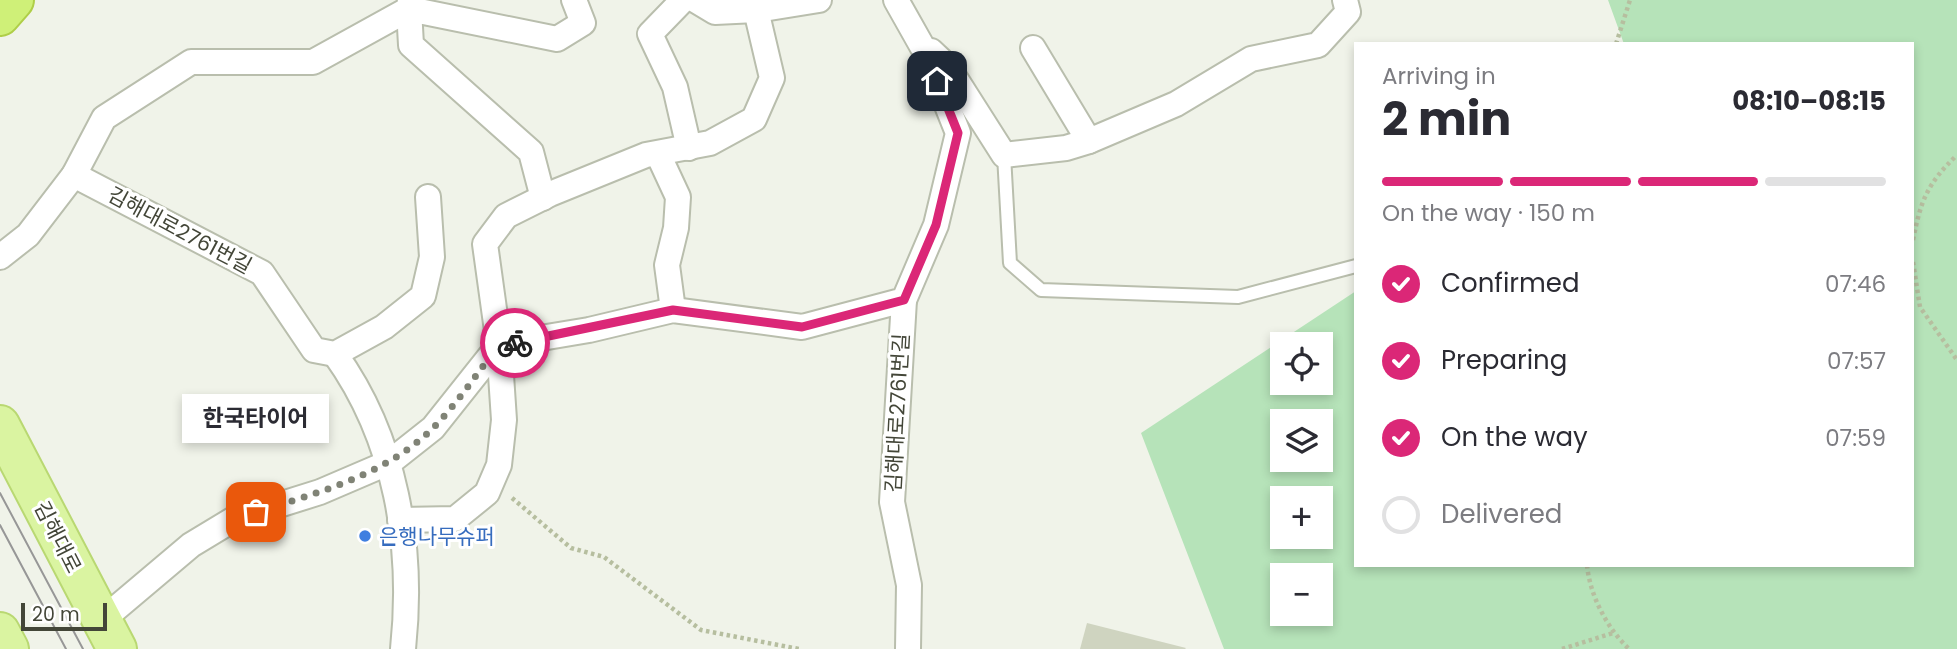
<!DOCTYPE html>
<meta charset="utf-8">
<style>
body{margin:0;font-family:Poppins,"Noto Sans KR",sans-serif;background:#f2f2f3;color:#2b2b33;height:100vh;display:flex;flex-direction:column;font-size:26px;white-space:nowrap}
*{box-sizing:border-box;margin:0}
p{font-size:23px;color:#7c7c81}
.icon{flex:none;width:38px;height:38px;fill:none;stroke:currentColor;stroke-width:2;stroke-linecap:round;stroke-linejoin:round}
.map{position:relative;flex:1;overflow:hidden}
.drawer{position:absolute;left:1354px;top:42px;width:560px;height:525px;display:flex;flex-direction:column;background:#fff;border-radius:0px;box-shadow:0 4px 10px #0003}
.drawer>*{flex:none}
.controls{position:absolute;left:1270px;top:332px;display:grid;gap:14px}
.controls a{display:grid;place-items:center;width:63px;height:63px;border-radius:0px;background:#fff;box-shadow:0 4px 10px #0003;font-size:35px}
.scale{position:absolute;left:21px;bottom:18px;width:86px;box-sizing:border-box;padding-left:7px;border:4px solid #434638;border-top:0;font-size:19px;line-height:24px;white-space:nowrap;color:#434638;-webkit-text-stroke:5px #fff;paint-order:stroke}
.pin{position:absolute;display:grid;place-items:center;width:60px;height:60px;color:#fff;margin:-30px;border-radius:14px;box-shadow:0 4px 10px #0006}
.courier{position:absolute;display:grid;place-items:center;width:70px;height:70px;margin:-35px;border:5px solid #db2777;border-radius:50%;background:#fff;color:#222;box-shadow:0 2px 9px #0007}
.bubble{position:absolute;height:49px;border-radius:0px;background:#fff;box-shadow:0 4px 10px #0003;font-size:23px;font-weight:700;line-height:49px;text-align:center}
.overview em{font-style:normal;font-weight:700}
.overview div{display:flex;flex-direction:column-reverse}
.overview{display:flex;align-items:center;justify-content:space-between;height:119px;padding:0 28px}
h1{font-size:46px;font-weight:700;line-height:52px}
.bar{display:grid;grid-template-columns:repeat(4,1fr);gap:10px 7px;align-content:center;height:84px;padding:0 28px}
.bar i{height:9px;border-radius:5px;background:#e1e1e2}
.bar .on{background:#db2777}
.bar p{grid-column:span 4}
ol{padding:0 28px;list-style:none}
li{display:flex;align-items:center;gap:21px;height:77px}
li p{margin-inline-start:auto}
li .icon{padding:7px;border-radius:50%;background:#db2777;color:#fff;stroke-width:4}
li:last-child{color:#7c7c81}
li i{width:38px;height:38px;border:4px solid #e1e1e2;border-radius:50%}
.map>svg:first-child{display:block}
.green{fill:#b6e3b9;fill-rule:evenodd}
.building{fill:#cfd4c0}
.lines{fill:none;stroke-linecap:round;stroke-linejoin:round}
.lane-casing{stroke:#b9bead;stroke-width:16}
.street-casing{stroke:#b9bead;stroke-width:28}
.primary-casing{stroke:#b9d872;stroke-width:42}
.highway-casing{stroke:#afce48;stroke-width:42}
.path{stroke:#b6be9f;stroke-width:4.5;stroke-dasharray:3.5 3.5;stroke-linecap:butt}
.lane{stroke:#fff;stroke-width:12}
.street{stroke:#fff;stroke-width:24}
.primary{stroke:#daf4a1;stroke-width:38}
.highway{stroke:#cff078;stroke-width:38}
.tram{stroke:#979797;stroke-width:2}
.done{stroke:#808376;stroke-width:7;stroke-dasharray:0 12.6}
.route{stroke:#db2777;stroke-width:9}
.shop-dot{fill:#3f7fe0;stroke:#fff;stroke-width:2.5}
.labels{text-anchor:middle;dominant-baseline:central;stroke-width:6;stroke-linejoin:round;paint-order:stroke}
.street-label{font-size:21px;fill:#434638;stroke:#fff}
.shop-label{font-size:21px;fill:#366cbe;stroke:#fff;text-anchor:start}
</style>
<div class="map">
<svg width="1957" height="649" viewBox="0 0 1957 649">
<rect width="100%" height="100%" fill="#f0f3e9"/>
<path class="green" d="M1608,0H1957V649H1224L1141,433L1356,291V565H1913V44H1624ZM1283,345H1321V383H1283ZM1283,422H1321V460H1283ZM1283,499H1321V537H1283ZM1283,576H1321V614H1283Z"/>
<polygon class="building" points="1087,623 1186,648 1185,649 1080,649"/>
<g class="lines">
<defs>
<polyline id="lane" points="1004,155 1010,263 1041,290 1238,297 1356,266"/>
<g id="street">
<polyline points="683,0 650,34 675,87 689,148"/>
<polyline points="695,0 715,12 756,10 819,0"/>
<polyline points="1033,48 1089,141"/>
<polyline points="931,51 948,67 1004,155 1066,148 1089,141 1176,104 1251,59 1318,45 1348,12 1345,0"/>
<polyline points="658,154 678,197 676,228 667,265 673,310"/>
<polyline points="74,175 262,273 314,350 335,354 384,327 423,296 432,257 428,197"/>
<polyline points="543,198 531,152 411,45 409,9 557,39 583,23 574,0"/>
<polyline points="0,257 28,235 74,175 104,118 191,62 313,62 409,9 410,0"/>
<polyline points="904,300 892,502 909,585 908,649"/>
<path d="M335,354C396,439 414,546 403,649"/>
<polyline points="400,520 455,519 487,493 499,465 504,420 499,345 485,244 506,216 550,194 646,155 710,143 754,119 772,78 756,10"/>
<polyline points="101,621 191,545 234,519 320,492 390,462 433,428 499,345 589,330 673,310 802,327 904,300 936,225 958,133 927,55 896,0"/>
</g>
<g id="primary">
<polyline points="0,425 117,649"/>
<polyline points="0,632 9,649"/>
</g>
<polyline id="highway" points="0,16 14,0"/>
</defs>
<use href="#lane" class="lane-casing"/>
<use href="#street" class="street-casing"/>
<use href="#primary" class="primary-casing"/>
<use href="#highway" class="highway-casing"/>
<g class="path">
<polyline points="1616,44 1630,0"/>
<path d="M1913,240C1921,200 1927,184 1957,155"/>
<polyline points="1913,262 1920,307 1957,360"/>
<polyline points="512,498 571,548 604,557 701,630 799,649"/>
<path d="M1587,565C1590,596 1607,628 1629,649"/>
<polyline points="1562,649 1613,633"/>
</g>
<use href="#lane" class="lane"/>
<use href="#street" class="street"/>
<use href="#primary" class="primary"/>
<use href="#highway" class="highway"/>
<g class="tram">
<polyline points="0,493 83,649"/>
<polyline points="0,525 66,649"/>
</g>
</g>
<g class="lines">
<path class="done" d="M256,512C317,493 386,475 433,428C457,404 478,372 499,345L515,343"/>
<polyline class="route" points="515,343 673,310 802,327 904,300 936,225 958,133 937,81"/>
</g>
<circle class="shop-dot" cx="365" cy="536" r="7"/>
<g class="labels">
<g class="street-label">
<text transform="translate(180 230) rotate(28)">김해대로2761번길</text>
<text transform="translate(897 413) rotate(-87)">김해대로2761번길</text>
<text transform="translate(58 537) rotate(63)">김해대로</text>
</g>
<g class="shop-label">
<text x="379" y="536">은행나무슈퍼</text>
</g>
</g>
</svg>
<div class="controls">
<a><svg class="icon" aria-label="locate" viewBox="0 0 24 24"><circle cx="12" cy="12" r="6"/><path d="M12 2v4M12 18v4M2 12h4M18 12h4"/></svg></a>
<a><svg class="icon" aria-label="layers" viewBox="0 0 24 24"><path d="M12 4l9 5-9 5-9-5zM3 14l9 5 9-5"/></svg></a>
<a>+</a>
<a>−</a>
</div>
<div class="scale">20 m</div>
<div class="pin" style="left:256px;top:512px;background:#ea580c"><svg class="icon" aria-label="bag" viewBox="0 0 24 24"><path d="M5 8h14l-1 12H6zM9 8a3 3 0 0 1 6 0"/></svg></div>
<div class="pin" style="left:937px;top:81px;background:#1f2937"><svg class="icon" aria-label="home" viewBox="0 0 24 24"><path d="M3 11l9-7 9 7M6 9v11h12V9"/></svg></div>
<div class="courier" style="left:515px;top:343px"><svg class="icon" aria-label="bike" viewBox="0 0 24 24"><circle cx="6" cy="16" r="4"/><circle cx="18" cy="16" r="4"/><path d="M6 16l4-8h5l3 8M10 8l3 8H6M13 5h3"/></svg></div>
<div class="bubble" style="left:182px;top:394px;width:147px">한국타이어</div>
<section class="drawer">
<div class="overview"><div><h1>2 min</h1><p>Arriving in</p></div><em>08:10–08:15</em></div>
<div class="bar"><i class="on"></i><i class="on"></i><i class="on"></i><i></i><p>On the way · 150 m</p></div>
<ol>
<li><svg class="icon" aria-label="check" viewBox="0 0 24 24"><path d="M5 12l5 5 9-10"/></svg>Confirmed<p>07:46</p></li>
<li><svg class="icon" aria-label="check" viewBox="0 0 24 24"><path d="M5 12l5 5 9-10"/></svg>Preparing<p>07:57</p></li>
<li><svg class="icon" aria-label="check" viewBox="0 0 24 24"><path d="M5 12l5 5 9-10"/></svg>On the way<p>07:59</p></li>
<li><i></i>Delivered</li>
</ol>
</section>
</div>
